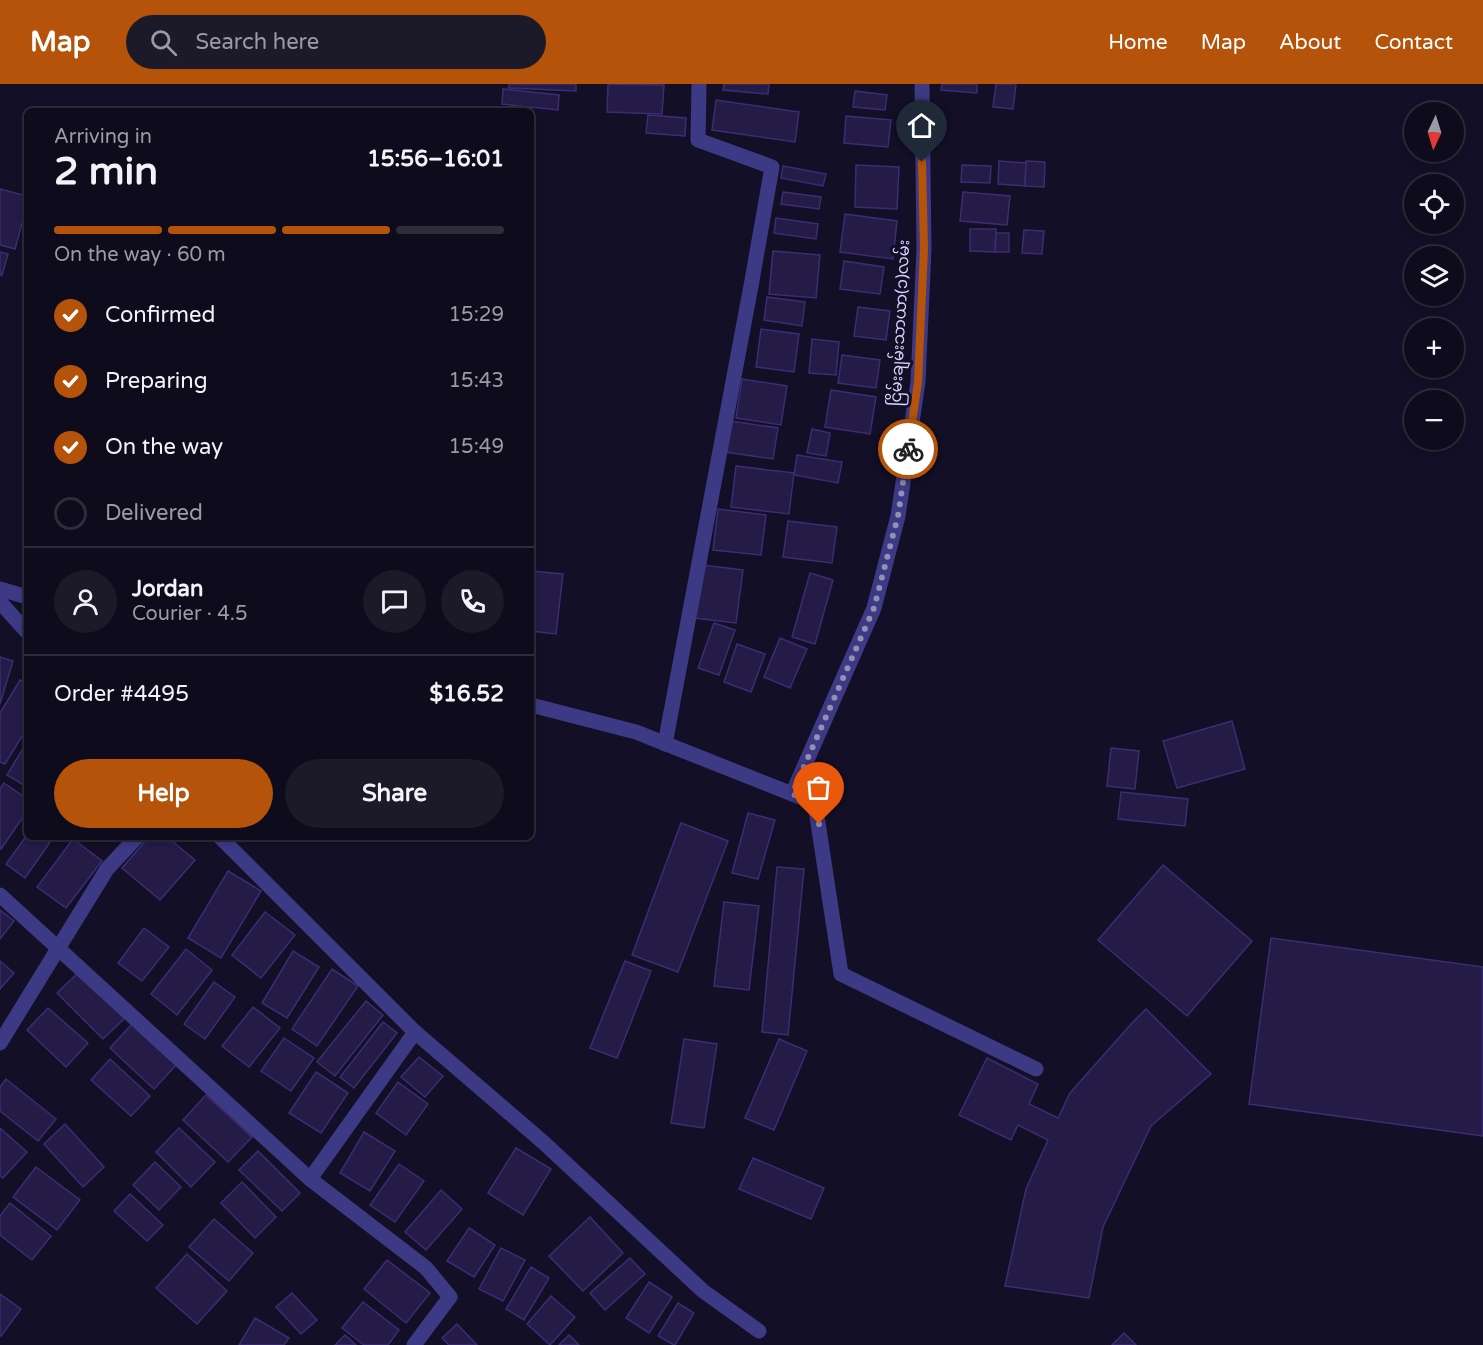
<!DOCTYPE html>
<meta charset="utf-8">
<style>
body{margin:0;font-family:"Varela Round","Noto Sans Myanmar",sans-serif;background:#1c1929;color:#f1f3f6;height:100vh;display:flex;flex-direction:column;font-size:22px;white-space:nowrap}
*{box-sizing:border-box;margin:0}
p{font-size:20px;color:#9b9ba3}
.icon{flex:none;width:33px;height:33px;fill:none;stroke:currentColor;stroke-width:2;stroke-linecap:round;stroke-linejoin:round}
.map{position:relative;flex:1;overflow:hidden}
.drawer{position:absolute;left:24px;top:24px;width:510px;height:732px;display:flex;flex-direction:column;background:#0e0b1c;border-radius:9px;box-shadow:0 3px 9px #0003,0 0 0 2px #2e2b3b}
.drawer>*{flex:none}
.needle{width:39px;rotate:184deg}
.fabs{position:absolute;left:1404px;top:18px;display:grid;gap:12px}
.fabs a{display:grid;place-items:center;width:60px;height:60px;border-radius:50%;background:#0e0b1c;box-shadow:0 3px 9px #0003,0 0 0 2px #2e2b3b;font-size:30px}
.pin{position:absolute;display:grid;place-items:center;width:51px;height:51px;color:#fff;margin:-62px -26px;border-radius:50% 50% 50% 0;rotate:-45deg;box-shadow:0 0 6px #0007}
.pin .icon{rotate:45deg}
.courier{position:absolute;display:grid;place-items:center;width:60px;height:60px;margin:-30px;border:4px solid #b45309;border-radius:50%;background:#fff;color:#222;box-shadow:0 2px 8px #0007}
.head em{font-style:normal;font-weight:700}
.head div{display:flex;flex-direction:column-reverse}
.head{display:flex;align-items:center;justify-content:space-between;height:102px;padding:0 30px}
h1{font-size:39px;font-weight:700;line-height:45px}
.bar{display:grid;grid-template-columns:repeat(4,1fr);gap:9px 6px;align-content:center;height:72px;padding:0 30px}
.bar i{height:8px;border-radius:4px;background:#2e2b3b}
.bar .on{background:#b45309}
.bar p{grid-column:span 4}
.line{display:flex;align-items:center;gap:15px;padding:0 30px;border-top:2px solid #2e2b3b}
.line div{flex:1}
.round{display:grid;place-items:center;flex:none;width:63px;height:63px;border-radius:32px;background:#1c1929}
ol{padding:0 30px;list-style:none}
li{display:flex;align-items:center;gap:18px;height:66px}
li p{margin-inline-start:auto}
li .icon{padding:6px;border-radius:50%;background:#b45309;color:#fff;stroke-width:4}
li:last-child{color:#9b9ba3}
li i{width:33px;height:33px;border:3px solid #2e2b3b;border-radius:50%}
.primary-button{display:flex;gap:12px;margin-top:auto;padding:12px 30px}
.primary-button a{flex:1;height:69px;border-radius:36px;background:#b45309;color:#fff;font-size:24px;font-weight:700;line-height:69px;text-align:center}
.primary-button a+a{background:#1c1929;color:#f1f3f6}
header{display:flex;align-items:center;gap:36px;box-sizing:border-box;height:84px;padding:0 30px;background:#b45309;color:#fff}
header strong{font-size:28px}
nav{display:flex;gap:33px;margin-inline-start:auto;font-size:21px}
.search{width:420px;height:54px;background:#1c1929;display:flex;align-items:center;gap:15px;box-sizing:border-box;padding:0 21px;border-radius:33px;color:#9b9ba3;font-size:22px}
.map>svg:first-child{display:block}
.building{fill:#241b47;stroke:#3b2d73;stroke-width:1.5}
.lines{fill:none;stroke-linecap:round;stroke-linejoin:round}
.minor{stroke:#3d3a85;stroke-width:15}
.done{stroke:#948fb3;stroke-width:6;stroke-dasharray:0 10.8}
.route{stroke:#b45309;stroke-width:8}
.labels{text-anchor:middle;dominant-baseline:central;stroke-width:6;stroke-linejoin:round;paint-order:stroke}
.street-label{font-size:16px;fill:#d9d4ff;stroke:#130f26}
</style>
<header>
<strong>Map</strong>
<div class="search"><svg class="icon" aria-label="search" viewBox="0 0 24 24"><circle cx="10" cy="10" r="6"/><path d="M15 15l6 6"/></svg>Search here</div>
<nav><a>Home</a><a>Map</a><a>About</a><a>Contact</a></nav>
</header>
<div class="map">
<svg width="1483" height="1261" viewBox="0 0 1483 1261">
<rect width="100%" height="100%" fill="#130f26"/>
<g class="building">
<polygon points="509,0 576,0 576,7 509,4"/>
<polygon points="608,0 664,1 662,30 607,28"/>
<polygon points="724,0 769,0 768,10 723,6"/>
<polygon points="942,0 977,0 977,9 941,6"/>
<polygon points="996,0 1016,0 1013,25 993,23"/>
<polygon points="503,5 559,11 558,26 502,20"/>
<polygon points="855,7 887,11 885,26 853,23"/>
<polygon points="716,16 799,28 795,58 712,46"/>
<polygon points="648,31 686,34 685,52 646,49"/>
<polygon points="846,32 891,36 888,63 844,59"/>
<polygon points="999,77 1026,79 1025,102 998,100"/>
<polygon points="1026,77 1045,78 1044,103 1025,102"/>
<polygon points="856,81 899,83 897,125 855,123"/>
<polygon points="962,81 991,82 990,99 961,98"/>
<polygon points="783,82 826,90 823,102 781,94"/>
<polygon points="0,105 27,112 27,121 15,165 0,161"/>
<polygon points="783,108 821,113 819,125 781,120"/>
<polygon points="963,108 1010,112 1007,141 960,137"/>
<polygon points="845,130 897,137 893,175 840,168"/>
<polygon points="776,134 818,140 816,155 774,149"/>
<polygon points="970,145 996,145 995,168 970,167"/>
<polygon points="1024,146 1044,147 1042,170 1022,169"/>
<polygon points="996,149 1009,149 1009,168 995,168"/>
<polygon points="773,167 820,171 816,214 769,210"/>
<polygon points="0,168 8,170 2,191 0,191"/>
<polygon points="844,177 884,183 880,210 840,205"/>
<polygon points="767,213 805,218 802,242 764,236"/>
<polygon points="858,223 890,227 886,256 854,252"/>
<polygon points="761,245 799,250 794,288 756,283"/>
<polygon points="812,255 839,258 836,291 809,289"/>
<polygon points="842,271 880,276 876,304 838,299"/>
<polygon points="742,295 787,302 781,341 736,334"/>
<polygon points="831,306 876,313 870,350 825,343"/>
<polygon points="731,337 778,344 773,375 726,368"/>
<polygon points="812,345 830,349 826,372 807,369"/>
<polygon points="797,371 842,378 838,399 794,391"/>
<polygon points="736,382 794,389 789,430 731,423"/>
<polygon points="718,425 766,431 761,471 713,466"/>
<polygon points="788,437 837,443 832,479 783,473"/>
<polygon points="702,481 743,486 736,539 694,534"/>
<polygon points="531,487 563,490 556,550 531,547"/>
<polygon points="810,489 833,496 815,560 792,553"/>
<polygon points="714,539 735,546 719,591 698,584"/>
<polygon points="780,554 807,565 790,604 764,593"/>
<polygon points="737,560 765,570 751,608 724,598"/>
<polygon points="0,573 13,577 0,620"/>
<polygon points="20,596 27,600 27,644 5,680 0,678 0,629"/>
<polygon points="1232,637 1245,685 1177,704 1163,657"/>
<polygon points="27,658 27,703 7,691"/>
<polygon points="1111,664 1139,667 1135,705 1107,702"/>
<polygon points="4,699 27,715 27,727 1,765 0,764 0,705"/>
<polygon points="1121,708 1188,715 1185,742 1118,735"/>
<polygon points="748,729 775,736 758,795 732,789"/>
<polygon points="681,739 728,757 678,888 632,871"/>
<polygon points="27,751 27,753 51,753 53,754 25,794 6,780"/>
<polygon points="149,753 167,753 195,776 160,816 122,784"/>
<polygon points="73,755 102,777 66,824 37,803"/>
<polygon points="1163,781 1252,857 1187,932 1098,856"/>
<polygon points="777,783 804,785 788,951 762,948"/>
<polygon points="228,787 261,807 221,874 188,854"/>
<polygon points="724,818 759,822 749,906 714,902"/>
<polygon points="0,826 14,837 0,855"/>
<polygon points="265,828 295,851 261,894 232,871"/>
<polygon points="144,844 169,863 142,897 118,879"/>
<polygon points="1271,854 1483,883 1483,1052 1249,1020"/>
<polygon points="186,865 212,886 177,931 151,910"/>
<polygon points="293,867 319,883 287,934 262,919"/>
<polygon points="0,877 14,889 0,905"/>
<polygon points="625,877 651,887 617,974 590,964"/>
<polygon points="332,885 358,902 317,962 292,945"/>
<polygon points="80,887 126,933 103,955 57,909"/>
<polygon points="214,898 235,913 205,955 184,940"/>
<polygon points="366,917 383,931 335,992 317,978"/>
<polygon points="253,923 280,944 249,983 222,962"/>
<polygon points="48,924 88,959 66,983 27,946"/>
<polygon points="1146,925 1211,990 1151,1042 1103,1143 1089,1214 1005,1202 1026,1105 1048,1056 1018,1041 1011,1056 959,1031 987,974 1038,1000 1029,1020 1058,1034 1070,1009 1132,939"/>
<polygon points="383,938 397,949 354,1004 340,993"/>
<polygon points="132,940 177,980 154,1005 110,964"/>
<polygon points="284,954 314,974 291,1007 261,987"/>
<polygon points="684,955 717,960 704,1044 671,1039"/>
<polygon points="779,955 807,967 774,1046 745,1034"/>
<polygon points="419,973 443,992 425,1013 401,993"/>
<polygon points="110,975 150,1012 131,1032 91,996"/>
<polygon points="316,988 348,1009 321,1049 289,1029"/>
<polygon points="6,995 56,1035 38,1057 0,1027 0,1003"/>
<polygon points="398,998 428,1020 406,1051 376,1029"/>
<polygon points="206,1011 252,1053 228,1078 183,1036"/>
<polygon points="65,1040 104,1083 83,1103 44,1060"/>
<polygon points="0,1044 27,1068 3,1094 0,1092"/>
<polygon points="179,1044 215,1078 191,1103 156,1068"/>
<polygon points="364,1048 395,1067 370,1107 340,1089"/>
<polygon points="516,1064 551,1085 523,1131 488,1109"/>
<polygon points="258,1067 300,1109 282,1127 239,1086"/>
<polygon points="753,1074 824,1104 811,1135 739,1105"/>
<polygon points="155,1078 181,1103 159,1126 133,1101"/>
<polygon points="399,1080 424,1097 395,1138 370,1121"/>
<polygon points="36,1083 80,1116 57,1146 13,1113"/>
<polygon points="242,1098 276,1133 255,1154 221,1119"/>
<polygon points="441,1106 462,1125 426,1166 405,1148"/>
<polygon points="130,1110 163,1141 147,1157 114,1127"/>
<polygon points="10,1119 51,1152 32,1176 0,1151 0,1132"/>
<polygon points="590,1133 623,1169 583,1207 549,1172"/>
<polygon points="214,1135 253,1169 229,1197 189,1163"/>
<polygon points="469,1144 495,1161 474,1193 447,1177"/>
<polygon points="501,1164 525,1176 503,1217 479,1205"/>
<polygon points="187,1170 227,1207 197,1240 156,1204"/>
<polygon points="630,1174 645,1190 605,1226 590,1209"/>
<polygon points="387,1176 430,1209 406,1239 364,1205"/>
<polygon points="531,1183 549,1194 524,1236 506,1225"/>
<polygon points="649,1198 672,1213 649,1249 626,1234"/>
<polygon points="292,1209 317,1236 301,1250 276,1223"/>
<polygon points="0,1210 21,1225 1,1252 0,1251"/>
<polygon points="551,1212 575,1233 550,1261 527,1240"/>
<polygon points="363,1218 399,1246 388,1261 364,1261 342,1244"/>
<polygon points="678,1219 694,1229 675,1261 674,1261 658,1252"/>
<polygon points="255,1234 289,1254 284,1261 239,1261"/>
<polygon points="457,1240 477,1261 449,1261 442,1254"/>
<polygon points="1124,1249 1136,1261 1112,1261"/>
<polygon points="345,1251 356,1261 335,1261"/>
<polygon points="569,1251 579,1261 559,1261"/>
</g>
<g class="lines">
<g class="minor">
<polyline points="0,505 27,513"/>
<polyline points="0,518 27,548"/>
<polyline points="531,621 636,648 815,719 841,890 1036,985"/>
<polyline points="665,660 751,202 772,83 698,56 699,0"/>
<polyline points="792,710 874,524 898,432 918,298 924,165 922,0"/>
<polyline points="0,811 310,1095 415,948 220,753"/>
<polyline points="415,948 543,1058 703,1207 759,1247"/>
<polyline points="0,959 107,785 137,753"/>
<polyline points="310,1095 426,1184 450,1213 414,1261"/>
</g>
</g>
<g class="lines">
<polyline class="done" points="819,740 815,719 792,710 874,524 898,432 908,365"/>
<polyline class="route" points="908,365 918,298 924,165 922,78"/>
</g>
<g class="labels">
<g class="street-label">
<text transform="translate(900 239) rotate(-87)">ငြိမ်းချမ်းသာယာ(၁)လမ်း</text>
</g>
</g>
</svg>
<div class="fabs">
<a><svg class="needle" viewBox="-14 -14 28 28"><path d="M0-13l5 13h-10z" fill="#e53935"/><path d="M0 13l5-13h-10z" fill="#9b9ba3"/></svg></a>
<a><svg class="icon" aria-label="locate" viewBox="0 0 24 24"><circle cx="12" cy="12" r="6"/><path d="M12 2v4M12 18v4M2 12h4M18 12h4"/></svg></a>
<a><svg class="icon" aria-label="layers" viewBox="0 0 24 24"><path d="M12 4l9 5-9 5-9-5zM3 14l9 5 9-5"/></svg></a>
<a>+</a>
<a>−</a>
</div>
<div class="pin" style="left:819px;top:740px;background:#ea580c"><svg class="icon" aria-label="bag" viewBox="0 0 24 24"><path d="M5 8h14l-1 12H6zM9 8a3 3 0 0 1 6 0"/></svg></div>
<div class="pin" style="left:922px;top:78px;background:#1f2937"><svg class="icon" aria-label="home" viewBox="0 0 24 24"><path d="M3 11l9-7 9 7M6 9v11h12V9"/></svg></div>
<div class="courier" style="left:908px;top:365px"><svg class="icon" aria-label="bike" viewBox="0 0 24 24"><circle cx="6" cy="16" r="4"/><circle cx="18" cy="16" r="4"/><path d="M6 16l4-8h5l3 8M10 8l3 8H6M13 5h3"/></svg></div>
<section class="drawer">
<div class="head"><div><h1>2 min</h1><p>Arriving in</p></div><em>15:56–16:01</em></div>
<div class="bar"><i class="on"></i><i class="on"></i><i class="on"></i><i></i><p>On the way · 60 m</p></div>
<ol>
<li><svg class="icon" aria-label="check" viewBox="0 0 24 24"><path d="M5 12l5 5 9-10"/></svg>Confirmed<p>15:29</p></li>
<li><svg class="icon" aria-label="check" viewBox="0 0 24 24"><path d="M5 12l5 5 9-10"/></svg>Preparing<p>15:43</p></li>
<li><svg class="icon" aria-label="check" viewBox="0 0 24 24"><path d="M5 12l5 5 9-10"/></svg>On the way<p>15:49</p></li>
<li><i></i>Delivered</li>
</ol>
<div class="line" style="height:108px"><a class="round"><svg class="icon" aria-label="person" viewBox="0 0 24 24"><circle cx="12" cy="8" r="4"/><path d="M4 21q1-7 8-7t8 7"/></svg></a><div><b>Jordan</b><p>Courier · 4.5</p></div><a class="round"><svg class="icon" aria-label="chat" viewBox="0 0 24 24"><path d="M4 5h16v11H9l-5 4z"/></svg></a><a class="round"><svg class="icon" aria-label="phone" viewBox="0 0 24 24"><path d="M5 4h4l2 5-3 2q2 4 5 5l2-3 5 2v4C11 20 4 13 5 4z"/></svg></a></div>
<div class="line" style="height:78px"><div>Order #4495</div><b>$16.52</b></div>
<div class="primary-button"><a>Help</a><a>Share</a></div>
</section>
</div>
